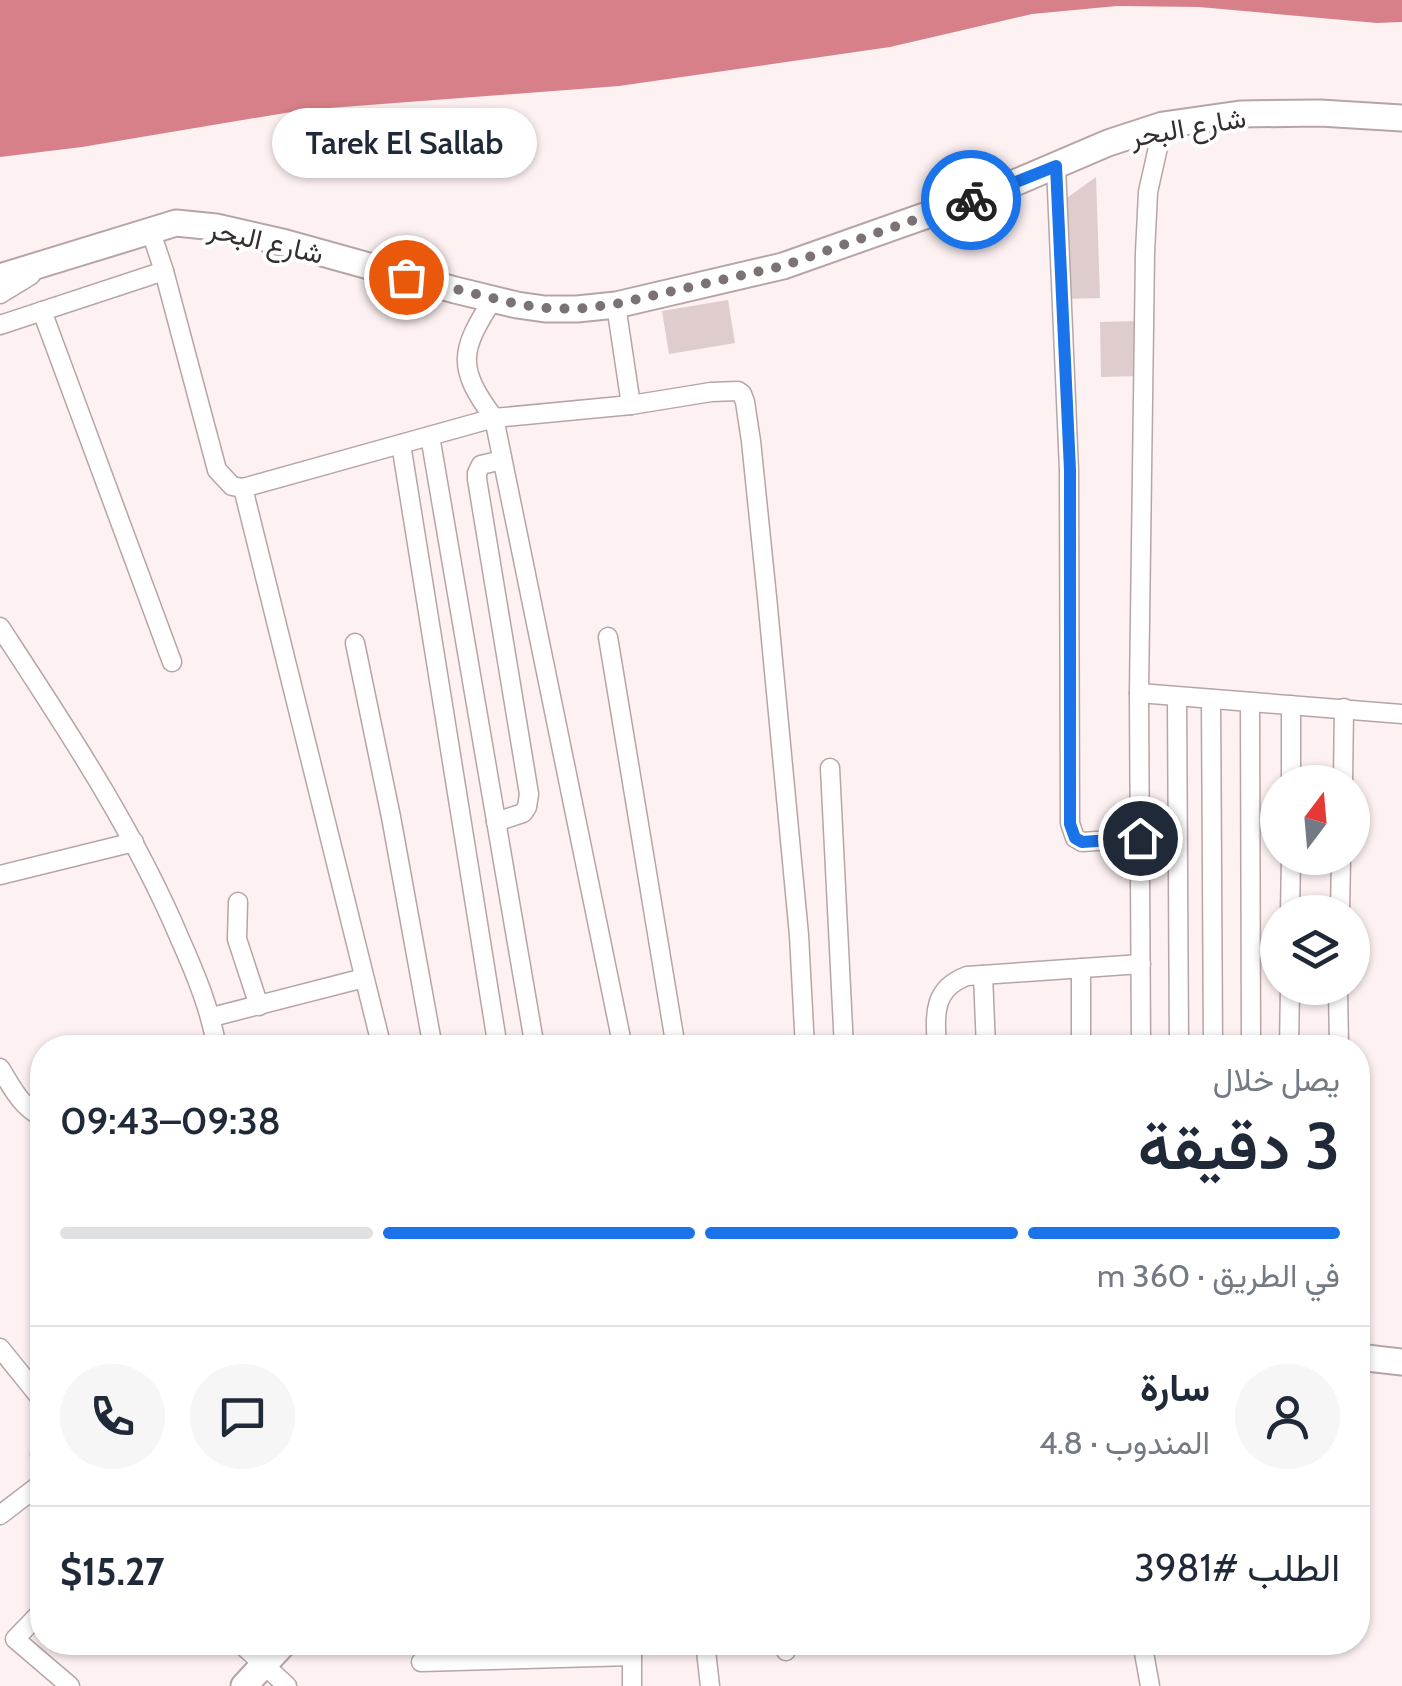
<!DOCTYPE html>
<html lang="ar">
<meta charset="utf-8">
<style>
body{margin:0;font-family:Cabin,Vazirmatn,sans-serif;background:#f6f6f7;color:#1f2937;direction:rtl;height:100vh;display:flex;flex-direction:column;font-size:38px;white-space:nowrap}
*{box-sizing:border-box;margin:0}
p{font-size:32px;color:#747a83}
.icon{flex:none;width:55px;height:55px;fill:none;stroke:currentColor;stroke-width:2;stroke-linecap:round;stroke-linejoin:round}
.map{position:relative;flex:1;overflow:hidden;direction:ltr}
.panel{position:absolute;left:30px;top:1035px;width:1340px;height:620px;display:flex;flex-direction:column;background:#fff;border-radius:40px;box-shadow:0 2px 8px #0004;direction:rtl}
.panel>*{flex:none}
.needle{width:65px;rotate:16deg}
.buttons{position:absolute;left:1260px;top:765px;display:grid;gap:20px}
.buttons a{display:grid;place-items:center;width:110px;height:110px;border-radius:50%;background:#fff;box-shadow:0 2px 8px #0004;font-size:50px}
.pin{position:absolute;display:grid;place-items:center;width:85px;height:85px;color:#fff;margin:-42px;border:5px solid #fff;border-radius:50%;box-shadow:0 2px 10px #0007}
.courier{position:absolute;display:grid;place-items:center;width:100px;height:100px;margin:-50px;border:8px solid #1a73e8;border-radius:50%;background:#fff;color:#222;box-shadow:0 2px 12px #0007}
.bubble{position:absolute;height:70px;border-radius:35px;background:#fff;box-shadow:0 2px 8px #0004;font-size:32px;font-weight:600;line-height:70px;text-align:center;direction:rtl}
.overview em{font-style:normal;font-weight:600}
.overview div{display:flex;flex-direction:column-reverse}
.overview{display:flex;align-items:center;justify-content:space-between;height:170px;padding:0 30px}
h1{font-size:65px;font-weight:600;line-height:75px}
.bar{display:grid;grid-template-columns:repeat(4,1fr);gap:15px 10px;align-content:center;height:120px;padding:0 30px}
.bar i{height:12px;border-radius:8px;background:#e0e1e3}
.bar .current{background:#1a73e8}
.bar p{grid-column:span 4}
.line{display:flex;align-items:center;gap:25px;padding:0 30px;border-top:2px solid #e0e1e3}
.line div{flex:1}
.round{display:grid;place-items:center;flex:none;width:105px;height:105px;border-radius:52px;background:#f6f6f7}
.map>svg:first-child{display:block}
.water{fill:#d78089}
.building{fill:#dfcccd}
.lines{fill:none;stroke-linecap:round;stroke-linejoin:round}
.street-casing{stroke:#b7a5a6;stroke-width:21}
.secondary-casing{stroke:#b7a5a6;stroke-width:29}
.street{stroke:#fff;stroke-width:18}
.secondary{stroke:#fff;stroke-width:25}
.done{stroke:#7b7273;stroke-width:10;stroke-dasharray:0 18}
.route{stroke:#1a73e8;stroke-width:12}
.labels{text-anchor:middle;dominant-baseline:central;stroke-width:8;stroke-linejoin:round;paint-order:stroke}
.street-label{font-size:28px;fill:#352e2e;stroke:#fff}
</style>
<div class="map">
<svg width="1402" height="1686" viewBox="0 0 1402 1686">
<rect width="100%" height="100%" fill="#fdf1f2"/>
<polygon class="water" points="0,0 1402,0 1402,22 1377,23 1199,7 1117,6 1032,14 890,47 619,86 303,110 82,147 0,157"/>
<g class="building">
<polygon points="1096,177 1100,298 1065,299 1060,203"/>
<polygon points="728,300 735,343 669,354 662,311"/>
<polygon points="1139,321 1140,376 1101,377 1100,322"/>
</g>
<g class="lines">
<defs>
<g id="street">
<polyline points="1056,166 1069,470 1070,823 1075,838 1082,842 1140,838"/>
<polyline points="150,229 164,271 217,470 232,486 243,488 494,418 631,405 711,392 738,391 742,394 745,402 751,441 767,597 799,935 805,1048"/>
<polyline points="0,294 31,275"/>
<path d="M493,299C460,351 456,367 494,418L623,1048"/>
<polyline points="616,305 631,405"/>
<polyline points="42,311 172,662"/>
<polyline points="0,325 164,271"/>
<polyline points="430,436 535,1048"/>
<polyline points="401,444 498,1048"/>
<polyline points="243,488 382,1048"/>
<path d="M0,627C66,728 133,828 180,939C196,975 210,1009 217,1048"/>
<polyline points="608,637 676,1048"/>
<polyline points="355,643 391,817 433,1048"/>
<polyline points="1139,693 1402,714"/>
<polyline points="1177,697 1179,1048"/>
<polyline points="1211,699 1213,1048"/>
<polyline points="1250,702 1251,1048"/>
<polyline points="1291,705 1291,782"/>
<polyline points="830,768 844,1048"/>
<polyline points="1343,782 1344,708"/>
<polyline points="496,822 523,813 527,807 529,794 477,479 477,473 481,465 502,460"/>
<polyline points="0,875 134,842"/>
<polyline points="238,902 237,939 259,1006"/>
<polyline points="1290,912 1291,858"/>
<polyline points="1340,912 1341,858"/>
<polyline points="1081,968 1081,1048"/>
<polyline points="983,975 986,1048"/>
<polyline points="1338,988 1339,1048"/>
<polyline points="212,1017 364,978"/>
<path d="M937,1048C935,1015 932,989 967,976L1141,964"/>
<polyline points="1141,1048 1139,693 1145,253 1148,192 1163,125"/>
<polyline points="1289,1048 1290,988"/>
<path d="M0,1068C12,1087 21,1107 42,1117"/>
<polyline points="0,1348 42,1400"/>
<polyline points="42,1451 40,1454 42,1466"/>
<polyline points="0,1515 42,1483"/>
<polyline points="42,1611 15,1639 70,1686"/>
<polyline points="239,1642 287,1686"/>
<polyline points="632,1642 632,1686"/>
<polyline points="705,1642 710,1686"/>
<polyline points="785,1642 786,1651"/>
<polyline points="1142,1642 1150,1686"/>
<polyline points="421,1662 632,1656"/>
</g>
<g id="secondary">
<polyline points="0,277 176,223 216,227 286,243 455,290 517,305 545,309 577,309 616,305 783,266 998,190 1108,143 1163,125 1240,114 1320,113 1402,118"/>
<polyline points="1358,1357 1402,1362"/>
<polyline points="244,1686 285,1642"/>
</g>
</defs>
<use href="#street" class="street-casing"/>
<use href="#secondary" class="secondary-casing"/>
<use href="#street" class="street"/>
<use href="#secondary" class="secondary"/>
</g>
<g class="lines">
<polyline class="done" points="406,277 517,304 545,308 577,309 616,304 783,266 971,200"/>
<polyline class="route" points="971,200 1056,166 1070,470 1070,824 1075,838 1082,842 1140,838"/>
</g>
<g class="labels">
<g class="street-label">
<text transform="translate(1188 127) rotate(-10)">شارع البحر</text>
<text transform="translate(266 241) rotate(13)">شارع البحر</text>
</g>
</g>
</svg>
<div class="buttons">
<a><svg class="needle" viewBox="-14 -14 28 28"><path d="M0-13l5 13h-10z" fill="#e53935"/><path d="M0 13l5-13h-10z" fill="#747a83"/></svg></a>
<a><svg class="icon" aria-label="layers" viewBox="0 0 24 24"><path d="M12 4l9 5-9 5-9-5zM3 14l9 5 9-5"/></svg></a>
</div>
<div class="pin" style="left:406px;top:277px;background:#ea580c"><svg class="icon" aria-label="bag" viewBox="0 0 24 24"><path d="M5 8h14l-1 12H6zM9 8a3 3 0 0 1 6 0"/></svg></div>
<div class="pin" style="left:1140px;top:838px;background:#1f2937"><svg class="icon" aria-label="home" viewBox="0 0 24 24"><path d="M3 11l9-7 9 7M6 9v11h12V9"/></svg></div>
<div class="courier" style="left:971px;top:200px"><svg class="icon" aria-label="bike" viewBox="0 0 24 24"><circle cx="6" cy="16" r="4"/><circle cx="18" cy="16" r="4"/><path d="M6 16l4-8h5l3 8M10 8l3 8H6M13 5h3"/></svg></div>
<div class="bubble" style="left:272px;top:108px;width:265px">Tarek El Sallab</div>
<section class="panel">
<div class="overview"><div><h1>3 دقيقة</h1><p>يصل خلال</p></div><em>09:38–09:43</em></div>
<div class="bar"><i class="current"></i><i class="current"></i><i class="current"></i><i></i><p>في الطريق · 360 m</p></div>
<div class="line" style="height:180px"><a class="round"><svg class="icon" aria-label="person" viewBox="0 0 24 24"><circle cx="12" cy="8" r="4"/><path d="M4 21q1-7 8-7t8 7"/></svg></a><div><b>سارة</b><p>المندوب · 4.8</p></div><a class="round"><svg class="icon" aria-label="chat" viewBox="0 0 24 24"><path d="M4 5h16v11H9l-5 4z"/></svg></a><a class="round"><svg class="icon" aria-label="phone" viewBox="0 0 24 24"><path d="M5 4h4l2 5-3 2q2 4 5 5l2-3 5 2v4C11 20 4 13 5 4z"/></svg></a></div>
<div class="line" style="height:130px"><div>الطلب #3981</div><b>$15.27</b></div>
</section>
</div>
